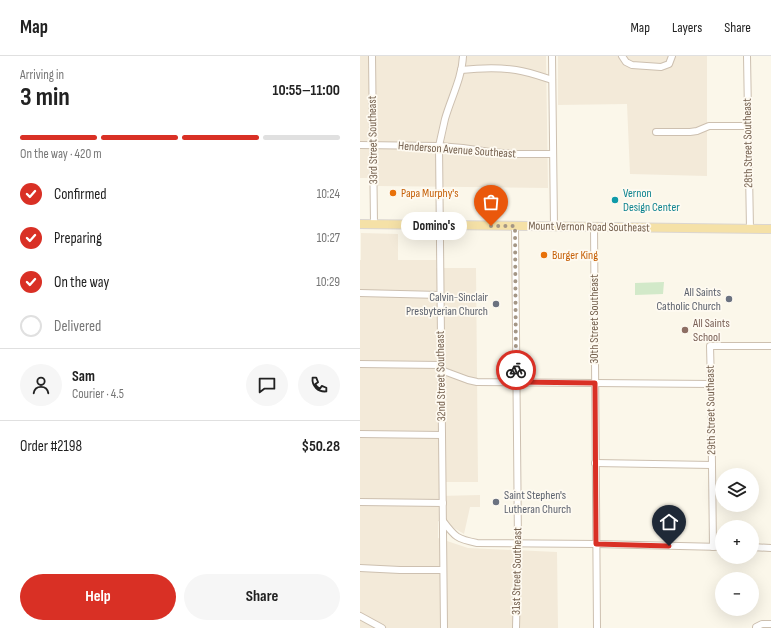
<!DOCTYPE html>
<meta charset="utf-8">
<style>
body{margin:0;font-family:"Sofia Sans Condensed",sans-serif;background:#f6f6f6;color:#222;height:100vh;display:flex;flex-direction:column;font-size:15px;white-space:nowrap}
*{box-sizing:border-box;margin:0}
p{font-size:13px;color:#767676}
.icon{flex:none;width:22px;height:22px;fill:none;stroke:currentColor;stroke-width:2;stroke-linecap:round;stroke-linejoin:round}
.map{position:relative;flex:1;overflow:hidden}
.side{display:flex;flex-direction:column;background:#fff;width:360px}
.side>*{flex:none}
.buttons{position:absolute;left:355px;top:412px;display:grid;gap:8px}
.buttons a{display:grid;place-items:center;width:44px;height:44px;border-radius:50%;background:#fff;box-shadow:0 4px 16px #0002;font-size:20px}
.pin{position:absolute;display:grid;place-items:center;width:34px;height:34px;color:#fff;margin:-41px -17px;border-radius:50% 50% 50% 0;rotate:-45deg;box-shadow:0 0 4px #0007}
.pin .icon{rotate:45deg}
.courier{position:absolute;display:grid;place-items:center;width:40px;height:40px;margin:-20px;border:3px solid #d93025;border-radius:50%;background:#fff;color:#222;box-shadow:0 1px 5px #0007}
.bubble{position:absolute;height:28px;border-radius:14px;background:#fff;box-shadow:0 4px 16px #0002;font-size:13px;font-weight:700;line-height:28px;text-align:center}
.headline em{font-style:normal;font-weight:700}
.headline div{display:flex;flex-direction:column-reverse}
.headline{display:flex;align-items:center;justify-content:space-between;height:68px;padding:0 20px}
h1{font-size:26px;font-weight:700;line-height:30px}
.bar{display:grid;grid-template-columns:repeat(4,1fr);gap:6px 4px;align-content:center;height:48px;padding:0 20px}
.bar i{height:5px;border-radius:3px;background:#e0e0e0}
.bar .active{background:#d93025}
.bar p{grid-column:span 4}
.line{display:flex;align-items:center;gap:10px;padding:0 20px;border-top:1px solid #e0e0e0}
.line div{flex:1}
.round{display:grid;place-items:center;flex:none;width:42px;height:42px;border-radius:21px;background:#f6f6f6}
ol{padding:0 20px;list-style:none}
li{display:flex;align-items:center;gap:12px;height:44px}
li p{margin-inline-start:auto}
li .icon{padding:4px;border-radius:50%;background:#d93025;color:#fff;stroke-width:4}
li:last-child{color:#767676}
li i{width:22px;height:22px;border:2px solid #e0e0e0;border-radius:50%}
.button{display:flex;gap:8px;margin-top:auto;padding:8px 20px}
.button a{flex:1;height:46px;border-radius:24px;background:#d93025;color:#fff;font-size:16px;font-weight:700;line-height:46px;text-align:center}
.button a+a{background:#f6f6f6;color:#222}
header{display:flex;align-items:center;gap:24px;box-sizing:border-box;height:56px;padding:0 20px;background:#fff;border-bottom:1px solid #e0e0e0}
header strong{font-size:19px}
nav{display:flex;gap:22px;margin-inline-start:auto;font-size:14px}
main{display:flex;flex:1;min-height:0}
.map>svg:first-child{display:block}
.residential{fill:#f3ead9}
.green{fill:#d2e9c9}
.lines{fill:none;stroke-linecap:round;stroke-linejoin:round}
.minor-casing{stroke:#cdc0b0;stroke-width:8}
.major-casing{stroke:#dbd6d1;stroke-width:10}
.minor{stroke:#fff;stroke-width:6}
.major{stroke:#f5e1a7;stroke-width:8}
.done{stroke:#a49685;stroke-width:4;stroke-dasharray:0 7.2}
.route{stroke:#d93025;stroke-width:5}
.food-dot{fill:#e8710a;stroke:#fefaf1;stroke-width:1.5}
.culture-dot{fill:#0f9aa8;stroke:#fefaf1;stroke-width:1.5}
.worship-dot{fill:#6b7280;stroke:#fefaf1;stroke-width:1.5}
.education-dot{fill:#8d6e63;stroke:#fefaf1;stroke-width:1.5}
.labels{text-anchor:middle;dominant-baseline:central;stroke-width:3.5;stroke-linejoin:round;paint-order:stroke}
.street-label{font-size:12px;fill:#75614f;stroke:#fefaf1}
.food-label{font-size:12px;fill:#c56008;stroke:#fefaf1;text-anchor:start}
.culture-label{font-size:12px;fill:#0d838f;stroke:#fefaf1;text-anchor:start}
.worship-label{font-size:12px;fill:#5b616d;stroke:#fefaf1;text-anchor:end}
.education-label{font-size:12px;fill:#785e54;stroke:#fefaf1;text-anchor:start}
</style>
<header>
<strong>Map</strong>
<nav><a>Map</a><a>Layers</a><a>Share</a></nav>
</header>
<main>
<section class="side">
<div class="headline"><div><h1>3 min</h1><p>Arriving in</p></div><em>10:55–11:00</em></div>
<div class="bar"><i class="active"></i><i class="active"></i><i class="active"></i><i></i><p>On the way · 420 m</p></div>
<ol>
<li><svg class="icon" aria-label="check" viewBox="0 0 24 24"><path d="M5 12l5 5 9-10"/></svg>Confirmed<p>10:24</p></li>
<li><svg class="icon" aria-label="check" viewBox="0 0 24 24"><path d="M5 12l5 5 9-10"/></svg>Preparing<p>10:27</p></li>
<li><svg class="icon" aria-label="check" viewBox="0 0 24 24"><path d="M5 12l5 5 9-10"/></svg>On the way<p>10:29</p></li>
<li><i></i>Delivered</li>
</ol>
<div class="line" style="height:72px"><a class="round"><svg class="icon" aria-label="person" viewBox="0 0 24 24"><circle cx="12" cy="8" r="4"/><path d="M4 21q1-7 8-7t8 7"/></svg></a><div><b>Sam</b><p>Courier · 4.5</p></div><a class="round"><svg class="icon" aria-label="chat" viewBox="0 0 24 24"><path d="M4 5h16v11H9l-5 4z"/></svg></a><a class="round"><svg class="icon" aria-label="phone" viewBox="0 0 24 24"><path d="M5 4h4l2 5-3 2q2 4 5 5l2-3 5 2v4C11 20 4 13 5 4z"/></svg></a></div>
<div class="line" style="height:52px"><div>Order #2198</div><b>$50.28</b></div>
<div class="button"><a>Help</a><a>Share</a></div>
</section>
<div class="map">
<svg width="411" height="572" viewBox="0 0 411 572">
<rect width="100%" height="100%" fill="#fbf7ea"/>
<g class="residential">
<polygon points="0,0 186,0 188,132 18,130 18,122 0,122"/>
<polygon points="198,0 347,0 347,120 270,118 267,48 198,49"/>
<polygon points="1,177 38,178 38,204 76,204 76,212 116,212 118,426 79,426 79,440 120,439 120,451 110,451 104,478 94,472 88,465 78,465 78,482 108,492 197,496 198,572 0,572 0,204 1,204"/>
</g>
<polygon class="green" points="304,226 303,238 275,239 275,227"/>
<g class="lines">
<defs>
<g id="minor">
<polyline points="12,0 14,168"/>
<polyline points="192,0 194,170"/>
<polyline points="262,0 266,6 272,9 301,11 309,8 312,0"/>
<polyline points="387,0 390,173"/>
<path d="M101,14C119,12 138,11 156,14C169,16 180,20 192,24"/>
<polyline points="296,76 330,76 337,75 349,70 388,70"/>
<polyline points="0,89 79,90 103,92 130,96 155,98 193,98"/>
<polyline points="155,170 158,488 156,572"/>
<polyline points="234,170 237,572"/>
<polyline points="0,237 80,239"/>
<polyline points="0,308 81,309"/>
<polyline points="81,314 108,324 117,326 351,328"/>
<polyline points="0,378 82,379"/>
<polyline points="235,407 352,409"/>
<polyline points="0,446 83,447"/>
<path d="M83,465C95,481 97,483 117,487L236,488L362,491"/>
<polyline points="353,491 351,328 350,290 411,290"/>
<polyline points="392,491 411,492"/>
<polyline points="0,512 40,514 83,514"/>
<polyline points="0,560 22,572"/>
<path d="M84,572L79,90C81,81 83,72 85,63C91,42 102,22 103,0"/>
<polyline points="396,572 396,571 402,568 411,568"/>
</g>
<polyline id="major" points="0,168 411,173"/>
</defs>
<use href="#minor" class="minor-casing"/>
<use href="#major" class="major-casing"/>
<use href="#minor" class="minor"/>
<use href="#major" class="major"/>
</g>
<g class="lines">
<polyline class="done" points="131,170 155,170 156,314"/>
<polyline class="route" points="156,314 156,326 235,327 236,488 309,490"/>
</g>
<g class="food-dot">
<circle cx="33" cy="137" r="4"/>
<circle cx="184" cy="199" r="4"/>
</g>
<circle class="culture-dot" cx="255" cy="144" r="4"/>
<g class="worship-dot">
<circle cx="369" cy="243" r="4"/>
<circle cx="136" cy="248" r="4"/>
<circle cx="136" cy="446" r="4"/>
</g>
<circle class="education-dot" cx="325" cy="274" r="4"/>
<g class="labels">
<g class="street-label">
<text transform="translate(13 84) rotate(-91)">33rd Street Southeast</text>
<text transform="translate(388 87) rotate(-91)">28th Street Southeast</text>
<text transform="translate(97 94) rotate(4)">Henderson Avenue Southeast</text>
<text transform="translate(229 171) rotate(1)">Mount Vernon Road Southeast</text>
<text transform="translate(234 263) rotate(-90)">30th Street Southeast</text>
<text transform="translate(81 320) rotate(-91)">32nd Street Southeast</text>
<text transform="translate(351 354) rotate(-91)">29th Street Southeast</text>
<text transform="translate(157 515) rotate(-89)">31st Street Southeast</text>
</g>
<g class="food-label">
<text x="41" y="137">Papa Murphy's</text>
<text x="192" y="199">Burger King</text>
</g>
<g class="culture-label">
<text x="263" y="137">Vernon<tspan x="263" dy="14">Design Center</tspan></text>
</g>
<g class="worship-label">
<text x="361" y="236">All Saints<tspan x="361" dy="14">Catholic Church</tspan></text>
<text x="128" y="241">Calvin-Sinclair<tspan x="128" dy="14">Presbyterian Church</tspan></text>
<text x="144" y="439" text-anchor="start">Saint Stephen's<tspan x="144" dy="14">Lutheran Church</tspan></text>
</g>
<g class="education-label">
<text x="333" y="267">All Saints<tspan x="333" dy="14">School</tspan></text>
</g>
</g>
</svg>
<div class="buttons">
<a><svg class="icon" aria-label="layers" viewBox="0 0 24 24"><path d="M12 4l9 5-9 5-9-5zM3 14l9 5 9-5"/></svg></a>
<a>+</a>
<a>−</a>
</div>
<div class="pin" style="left:131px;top:170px;background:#ea580c"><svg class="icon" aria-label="bag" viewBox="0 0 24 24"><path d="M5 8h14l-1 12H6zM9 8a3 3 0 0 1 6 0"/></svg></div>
<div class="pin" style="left:309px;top:490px;background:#1f2937"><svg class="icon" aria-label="home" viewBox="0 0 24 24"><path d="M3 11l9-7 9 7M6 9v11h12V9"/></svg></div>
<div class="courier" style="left:156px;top:314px"><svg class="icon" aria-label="bike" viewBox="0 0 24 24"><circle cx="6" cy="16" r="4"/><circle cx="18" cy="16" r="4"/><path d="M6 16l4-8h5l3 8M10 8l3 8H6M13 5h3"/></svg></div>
<div class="bubble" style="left:41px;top:156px;width:66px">Domino's</div>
</div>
</main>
